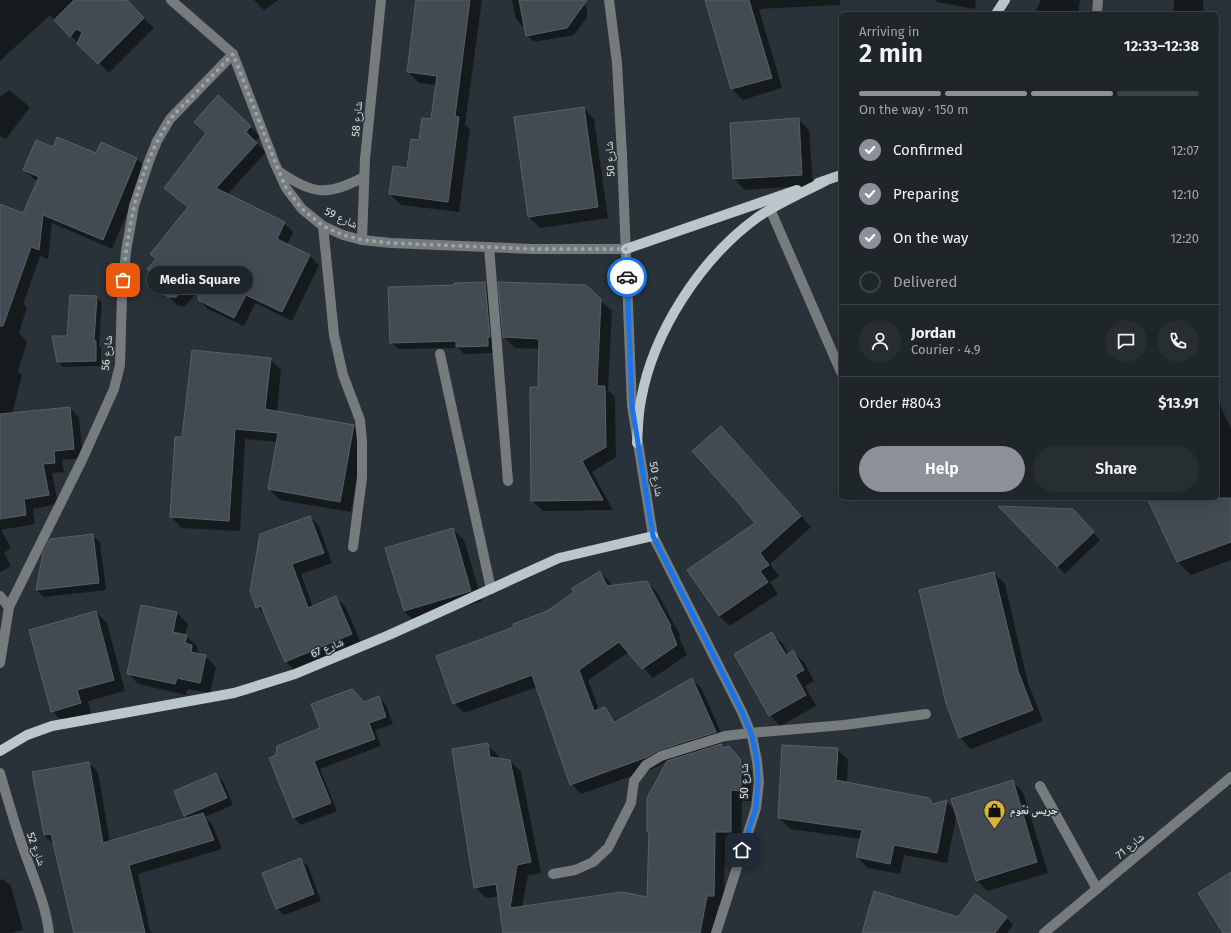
<!DOCTYPE html>
<meta charset="utf-8">
<style>
body{margin:0;font-family:"Fira Sans","Noto Naskh Arabic",sans-serif;background:#272e32;color:#f1f3f6;height:100vh;display:flex;flex-direction:column;font-size:15px;white-space:nowrap}
*{box-sizing:border-box;margin:0}
p{font-size:13px;color:#a1a5a8}
.icon{flex:none;width:22px;height:22px;fill:none;stroke:currentColor;stroke-width:2;stroke-linecap:round;stroke-linejoin:round}
.map{position:relative;flex:1;overflow:hidden}
.side{position:absolute;left:839px;top:12px;width:380px;height:488px;display:flex;flex-direction:column;background:#1f262a;border-radius:6px;box-shadow:0 4px 16px #0002,0 0 0 1px #3c4347}
.side>*{flex:none}
.pin{position:absolute;display:grid;place-items:center;width:34px;height:34px;color:#fff;margin:-17px;border-radius:8px;box-shadow:0 2px 6px #0006}
.courier{position:absolute;display:grid;place-items:center;width:40px;height:40px;margin:-20px;border:3px solid #1a73e8;border-radius:50%;background:#fff;color:#222;box-shadow:0 1px 5px #0007}
.bubble{position:absolute;height:28px;border-radius:14px;background:#1f262a;box-shadow:0 4px 16px #0002,0 0 0 1px #3c4347;font-size:13px;font-weight:600;line-height:28px;text-align:center}
.headline em{font-style:normal;font-weight:600}
.headline div{display:flex;flex-direction:column-reverse}
.headline{display:flex;align-items:center;justify-content:space-between;height:68px;padding:0 20px}
h1{font-size:26px;font-weight:600;line-height:30px}
.bar{display:grid;grid-template-columns:repeat(4,1fr);gap:6px 4px;align-content:center;height:48px;padding:0 20px}
.bar i{height:5px;border-radius:3px;background:#3c4347}
.bar .on{background:#8c9099}
.bar p{grid-column:span 4}
.line{display:flex;align-items:center;gap:10px;padding:0 20px;border-top:1px solid #3c4347}
.line div{flex:1}
.round{display:grid;place-items:center;flex:none;width:42px;height:42px;border-radius:21px;background:#272e32}
ol{padding:0 20px;list-style:none}
li{display:flex;align-items:center;gap:12px;height:44px}
li p{margin-inline-start:auto}
li .icon{padding:4px;border-radius:50%;background:#8c9099;color:#fff;stroke-width:4}
li:last-child{color:#a1a5a8}
li i{width:22px;height:22px;border:2px solid #3c4347;border-radius:50%}
.primary-button{display:flex;gap:8px;margin-top:auto;padding:8px 20px}
.primary-button a{flex:1;height:46px;border-radius:24px;background:#8c9099;color:#fff;font-size:16px;font-weight:600;line-height:46px;text-align:center}
.primary-button a+a{background:#272e32;color:#f1f3f6}
.map>svg:first-child{display:block}
.shadow{fill:#0007}
.building{fill:#424b52;stroke:#576067}
.lines{fill:none;stroke-linecap:round;stroke-linejoin:round}
.minor{stroke:#767b7e;stroke-width:10}
.major{stroke:#bbc5cc;stroke-width:10}
.done{stroke:#9da4a8;stroke-width:4;stroke-dasharray:0 7.2}
.route{stroke:#1a73e8;stroke-width:5}
.labels{text-anchor:middle;dominant-baseline:central;stroke-width:3;stroke-linejoin:round;paint-order:stroke}
.street-label{font-size:11px;fill:#dbe1e5;stroke:#293238}
.poi-label{font-size:11px;font-weight:bold;fill:#dbe1e5;stroke:#293238;text-anchor:start}
</style>
<div class="map">
<svg width="1231" height="933" viewBox="0 0 1231 933">
<rect width="100%" height="100%" fill="#293238"/>
<g class="shadow">
<polygon points="0,0 125,0 154,28 109,73 50,15 0,61"/>
<polygon points="254,0 278,0 264,10"/>
<polygon points="417,0 482,0 465,124 470,129 459,212 401,205 390,194 407,169 420,141 431,120 436,85 419,83 408,72"/>
<polygon points="512,0 582,0 587,9 587,17 574,35 534,42 527,35 525,26 523,27 516,19"/>
<polygon points="706,0 840,0 840,5 759,9 782,88 743,100 732,89"/>
<polygon points="934,0 976,0 975,9 937,2"/>
<polygon points="1041,0 1080,0 1078,14 1034,14"/>
<polygon points="1174,0 1203,0 1204,14 1174,14"/>
<polygon points="9,90 30,107 6,139 0,136 0,97"/>
<polygon points="218,97 260,136 255,141 266,152 227,195 284,223 293,232 287,245 310,256 319,265 292,321 255,303 244,326 208,309 199,300 201,287 185,306 178,306 156,285 160,280 157,260 151,254 189,208 166,188 208,133"/>
<polygon points="584,108 594,119 608,218 540,228 529,217 515,118"/>
<polygon points="799,119 809,130 813,185 745,190 734,179"/>
<polygon points="101,143 137,159 146,168 112,249 52,223 48,259 40,256 23,304 27,307 19,333 27,342 18,371 22,375 12,414 70,408 79,417 83,458 62,460 64,472 52,473 58,504 33,509 35,524 1,530 11,548 4,553 11,566 0,572 0,205 24,214 38,181 34,179 24,170 54,148 96,155"/>
<polygon points="841,244 841,252 839,245"/>
<polygon points="485,283 492,290 495,353 464,354 458,348 398,349 391,342 456,286"/>
<polygon points="97,297 102,303 99,345 101,348 101,366 63,367 58,362 68,337"/>
<polygon points="600,300 612,311 608,390 615,397 616,457 592,472 613,510 543,511 532,501 540,349 515,348 504,337"/>
<polygon points="270,359 281,370 277,412 353,425 364,436 351,512 280,500 269,489 277,442 245,439 240,531 182,528 171,517 183,438"/>
<polygon points="1217,398 1231,429 1231,560 1191,575 1177,561 1148,498 1217,498"/>
<polygon points="721,427 811,527 770,564 779,576 770,582 778,594 730,626 719,616 757,523 745,508"/>
<polygon points="1001,507 1080,518 1100,540 1065,574"/>
<polygon points="310,517 319,526 332,563 301,574 313,607 335,597 345,606 361,643 295,671 286,662 267,616 257,607"/>
<polygon points="453,529 464,540 482,601 415,622 404,611"/>
<polygon points="93,535 100,543 106,590 44,597 37,590"/>
<polygon points="600,572 610,582 611,586 646,582 657,592 681,637 679,637 687,655 653,678 629,652 588,680 599,710 605,708 618,722 692,679 702,689 725,742 719,744 724,749 729,747 752,772 751,801 742,801 741,842 725,842 724,906 718,906 713,933 504,933 499,896 486,898 475,887 487,745 498,755 499,759 510,761 521,772 541,873 528,875 522,907 648,898 650,832 648,831 648,799 668,760 657,767 581,794 571,784 537,687 464,713 454,703 515,628 547,612 576,592"/>
<polygon points="994,573 1005,584 1028,683 1043,721 971,749 960,738 946,703"/>
<polygon points="142,606 177,613 188,624 185,635 197,646 197,650 202,656 205,656 216,667 210,693 187,689 186,695 138,684 128,673"/>
<polygon points="96,612 107,623 125,691 88,701 91,714 63,722 52,711"/>
<polygon points="772,633 783,644 789,654 793,652 804,662 814,681 805,686 816,706 780,726 770,715"/>
<polygon points="379,698 386,705 393,724 375,730 381,746 320,769 337,811 301,825 294,818 270,759 364,703"/>
<polygon points="837,749 848,760 847,783 929,798 935,805 946,801 956,811 1012,781 1023,792 1048,873 987,891 977,880 957,813 947,863 904,855 900,874 868,868 857,857 861,839 790,829 779,818"/>
<polygon points="89,763 98,772 110,842 189,819 185,815 216,774 223,781 233,805 205,817 212,824 222,849 138,874 150,931 153,933 81,933 53,844 44,835"/>
<polygon points="300,859 308,866 321,901 284,915 277,908"/>
<polygon points="3,879 11,886 23,930 11,933 0,933 0,880"/>
<polygon points="1006,917 1013,925 1007,933 866,933 958,918"/>
</g>
<g class="building">
<polygon points="74,0 127,0 144,18 98,64 77,44 82,32 76,29 70,37 54,20"/>
<polygon points="416,0 470,0 455,116 459,117 448,202 389,194 393,166 407,168 411,139 419,140 422,118 431,119 437,76 407,72"/>
<polygon points="519,0 587,0 567,28 526,36"/>
<polygon points="705,0 749,0 772,78 731,89"/>
<polygon points="218,95 251,126 246,132 257,143 216,188 285,222 277,239 310,255 282,312 246,295 234,318 198,300 202,266 176,297 168,297 154,285 159,280 147,269 156,259 150,254 188,207 164,188 206,133 194,122"/>
<polygon points="584,107 598,207 528,217 514,117"/>
<polygon points="799,118 802,175 733,179 730,123"/>
<polygon points="57,137 96,153 101,142 137,158 103,240 43,215 39,250 31,247 3,326 0,326 0,204 23,213 39,177 23,170 36,140 53,147"/>
<polygon points="485,282 490,337 488,337 488,346 456,347 456,341 390,343 388,287 455,285 454,283"/>
<polygon points="498,282 586,285 601,299 597,386 605,386 606,447 582,461 603,500 531,501 530,387 538,387 539,339 503,337"/>
<polygon points="70,295 97,296 94,341 96,341 96,361 57,362 52,336 67,336"/>
<polygon points="192,350 271,358 265,409 354,425 340,502 268,489 278,433 235,429 229,521 170,517 175,437 182,437"/>
<polygon points="70,407 74,449 54,451 55,463 43,464 49,495 24,499 26,515 0,519 0,414"/>
<polygon points="721,426 801,516 760,553 769,565 760,571 768,582 719,616 687,570 755,523 743,509 743,508 692,451"/>
<polygon points="1147,498 1231,498 1231,542 1177,562"/>
<polygon points="998,506 1073,509 1094,532 1057,567"/>
<polygon points="310,516 324,553 292,564 308,608 336,596 352,634 285,662 261,606 256,608 250,591 260,534"/>
<polygon points="453,528 471,591 404,611 385,548"/>
<polygon points="93,534 99,583 36,590 43,553 50,539"/>
<polygon points="600,571 607,586 647,581 671,626 670,627 677,645 642,669 619,642 579,670 594,711 605,707 615,722 692,678 716,732 659,750 647,757 570,785 532,675 453,704 436,656 514,627 513,624 547,611 574,592 571,589"/>
<polygon points="994,572 1018,671 1033,710 959,738 946,703 919,590"/>
<polygon points="141,605 177,612 173,632 187,635 185,643 192,645 191,652 206,655 200,683 177,678 175,684 127,674"/>
<polygon points="96,611 114,680 77,690 81,703 51,712 29,630"/>
<polygon points="772,632 786,655 793,650 804,670 795,675 806,695 769,716 734,654"/>
<polygon points="352,689 364,702 379,696 386,717 369,723 375,739 314,761 331,803 293,818 269,758 276,755 277,746 320,728 311,704"/>
<polygon points="488,743 490,757 510,760 531,862 517,865 510,908 622,892 647,897 649,831 647,831 647,798 667,761 721,744 723,748 729,746 741,760 741,791 731,790 731,832 715,832 714,896 707,896 700,933 503,933 496,884 474,888 452,749"/>
<polygon points="782,745 838,748 836,780 929,798 933,804 947,800 937,853 894,845 890,864 856,857 862,830 778,818"/>
<polygon points="89,762 103,843 203,813 214,840 129,865 145,933 74,933 51,834 44,835 32,772"/>
<polygon points="216,773 227,798 184,816 174,791"/>
<polygon points="1013,780 1037,862 976,881 951,799"/>
<polygon points="301,858 314,894 276,909 262,873"/>
<polygon points="1231,872 1231,933 1223,933 1198,893"/>
<polygon points="874,891 958,917 975,894 1007,917 995,933 862,933"/>
</g>
<g class="lines">
<g class="minor">
<polyline points="171,0 233,54 275,164 286,188 302,209 323,226 343,235 362,240 391,243 532,249 626,249"/>
<polyline points="609,0 617,63 622,155 632,406 653,536 742,712 752,736 757,761 759,782 756,808 716,933"/>
<polyline points="1097,14 1098,0"/>
<path d="M280,172C313,195 328,196 364,177"/>
<polyline points="770,209 841,372"/>
<polyline points="323,226 334,335 343,375 360,420 362,441 362,478 353,547"/>
<polyline points="362,240 365,159 381,0"/>
<polyline points="489,247 508,481"/>
<polyline points="440,354 491,589"/>
<polyline points="0,596 9,607"/>
<polyline points="0,663 9,607 82,460 114,389 120,365 122,295 126,251 134,206 149,161 157,141 170,119 233,54"/>
<path d="M0,773C8,801 16,829 26,856C35,881 46,906 49,933"/>
<polyline points="1040,786 1097,889"/>
<polyline points="553,874 575,870 593,862 608,848 631,803 634,781 646,765 661,756 725,736 750,733 844,725 926,714"/>
<polyline points="1044,933 1231,777"/>
</g>
<g class="major">
<polyline points="996,14 1005,0"/>
<polyline points="818,183 841,175"/>
<polyline points="626,249 797,190"/>
<path d="M637,443C638,429 638,414 641,400C653,332 701,258 758,217C778,203 802,193 825,181"/>
<polyline points="0,751 27,735 52,726 234,693 295,674 389,635 559,558 653,536"/>
</g>
</g>
<g class="lines">
<path class="done" d="M123,280C128,226 138,167 170,120C175,112 184,105 191,98C205,83 219,69 233,54L276,164L286,188L302,209L323,226L343,235L362,240L390,243L532,249H626L627,277"/>
<polyline class="route" points="627,277 632,406 653,536 742,712 752,736 757,761 758,782 756,808 742,850"/>
</g>
<defs>
<symbol id="shop-pin" viewBox="-11 -11 22 30"><path d="M0 17L-7.5 6A9.5 9.5 0 1 1 7.5 6Z" fill="#dbb233" stroke="#293238"/><path d="M-5-2.5h2.3a2.7 3.5 0 0 1 5.4 0H5L5.5 6h-11ZM-1.5-2.5h3a1.5 2.3 0 0 0-3 0Z" fill="#111"/></symbol>
</defs>
<g fill-rule="evenodd">
<use href="#shop-pin" x="982" y="798" width="25" height="34"/>
</g>
<g class="labels">
<g class="street-label">
<text transform="translate(357 119) rotate(-85)">شارع 58</text>
<text transform="translate(610 159) rotate(-93)">شارع 50</text>
<text transform="translate(341 218) rotate(25)">شارع 59</text>
<text transform="translate(107 353) rotate(-84)">شارع 56</text>
<text transform="translate(656 479) rotate(80)">شارع 50</text>
<text transform="translate(327 648) rotate(-22)">شارع 67</text>
<text transform="translate(744 781) rotate(-90)">شارع 50</text>
<text transform="translate(1130 846) rotate(-40)">شارع 71</text>
<text transform="translate(36 849) rotate(70)">شارع 52</text>
</g>
<g class="poi-label">
<text x="1010" y="810">جريس نعّوم</text>
</g>
</g>
</svg>
<div class="pin" style="left:123px;top:280px;background:#ea580c"><svg class="icon" aria-label="bag" viewBox="0 0 24 24"><path d="M5 8h14l-1 12H6zM9 8a3 3 0 0 1 6 0"/></svg></div>
<div class="pin" style="left:742px;top:850px;background:#1f2937"><svg class="icon" aria-label="home" viewBox="0 0 24 24"><path d="M3 11l9-7 9 7M6 9v11h12V9"/></svg></div>
<div class="courier" style="left:627px;top:277px"><svg class="icon" aria-label="car" viewBox="0 0 24 24"><path d="M5 17H2v-5l4-1 3-4h7l3 4 3 1v5h-3M9 17h6M6 11h13"/><circle cx="7" cy="17" r="2"/><circle cx="17" cy="17" r="2"/></svg></div>
<div class="bubble" style="left:147px;top:266px;width:106px">Media Square</div>
<section class="side">
<div class="headline"><div><h1>2 min</h1><p>Arriving in</p></div><em>12:33–12:38</em></div>
<div class="bar"><i class="on"></i><i class="on"></i><i class="on"></i><i></i><p>On the way · 150 m</p></div>
<ol>
<li><svg class="icon" aria-label="check" viewBox="0 0 24 24"><path d="M5 12l5 5 9-10"/></svg>Confirmed<p>12:07</p></li>
<li><svg class="icon" aria-label="check" viewBox="0 0 24 24"><path d="M5 12l5 5 9-10"/></svg>Preparing<p>12:10</p></li>
<li><svg class="icon" aria-label="check" viewBox="0 0 24 24"><path d="M5 12l5 5 9-10"/></svg>On the way<p>12:20</p></li>
<li><i></i>Delivered</li>
</ol>
<div class="line" style="height:72px"><a class="round"><svg class="icon" aria-label="person" viewBox="0 0 24 24"><circle cx="12" cy="8" r="4"/><path d="M4 21q1-7 8-7t8 7"/></svg></a><div><b>Jordan</b><p>Courier · 4.9</p></div><a class="round"><svg class="icon" aria-label="chat" viewBox="0 0 24 24"><path d="M4 5h16v11H9l-5 4z"/></svg></a><a class="round"><svg class="icon" aria-label="phone" viewBox="0 0 24 24"><path d="M5 4h4l2 5-3 2q2 4 5 5l2-3 5 2v4C11 20 4 13 5 4z"/></svg></a></div>
<div class="line" style="height:52px"><div>Order #8043</div><b>$13.91</b></div>
<div class="primary-button"><a>Help</a><a>Share</a></div>
</section>
</div>
